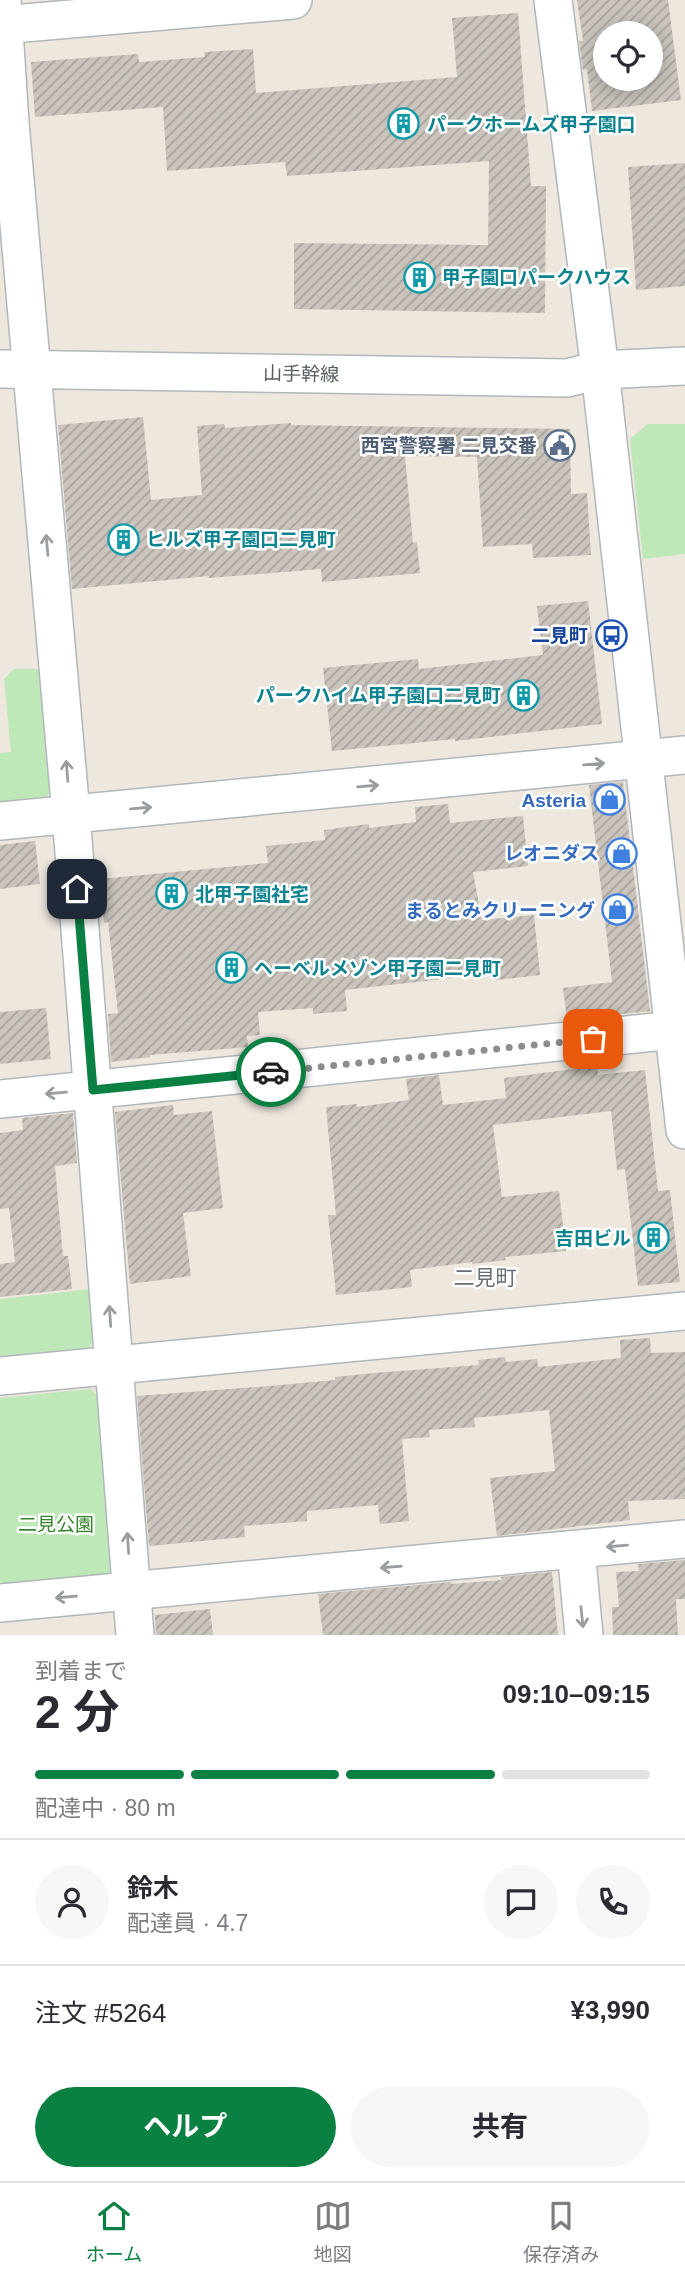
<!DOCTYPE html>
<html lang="ja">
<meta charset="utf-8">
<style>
body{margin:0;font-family:Helvetica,"Noto Sans JP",sans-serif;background:#f7f7f7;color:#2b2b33;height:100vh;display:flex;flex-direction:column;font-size:26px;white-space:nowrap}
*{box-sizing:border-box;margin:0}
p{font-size:23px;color:#7c7c81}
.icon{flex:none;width:38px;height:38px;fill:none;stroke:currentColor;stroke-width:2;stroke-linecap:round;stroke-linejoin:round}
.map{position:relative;height:1635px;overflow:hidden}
.panel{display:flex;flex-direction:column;background:#fff;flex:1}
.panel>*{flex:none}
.buttons{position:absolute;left:593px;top:21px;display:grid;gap:14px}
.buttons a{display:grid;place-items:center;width:70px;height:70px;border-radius:50%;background:#fff;box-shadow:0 4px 18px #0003;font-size:35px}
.pin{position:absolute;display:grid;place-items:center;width:60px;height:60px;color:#fff;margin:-30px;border-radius:14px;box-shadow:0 4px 10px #0006}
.courier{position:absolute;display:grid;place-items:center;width:70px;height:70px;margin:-35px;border:5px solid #0b8043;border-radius:50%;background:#fff;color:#222;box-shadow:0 2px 9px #0007}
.summary em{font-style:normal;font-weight:700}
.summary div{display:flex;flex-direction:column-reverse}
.summary{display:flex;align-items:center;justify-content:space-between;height:119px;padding:0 35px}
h1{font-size:46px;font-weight:700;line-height:52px}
.bar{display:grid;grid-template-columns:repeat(4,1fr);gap:10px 7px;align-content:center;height:84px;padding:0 35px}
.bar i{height:9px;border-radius:5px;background:#e1e1e2}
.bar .active{background:#0b8043}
.bar p{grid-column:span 4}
.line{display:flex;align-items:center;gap:18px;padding:0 35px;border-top:2px solid #e1e1e2}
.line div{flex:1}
.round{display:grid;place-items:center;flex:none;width:74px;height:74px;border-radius:37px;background:#f7f7f7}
.cta{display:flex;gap:14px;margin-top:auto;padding:14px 35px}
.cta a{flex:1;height:80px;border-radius:42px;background:#0b8043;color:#fff;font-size:28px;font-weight:700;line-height:80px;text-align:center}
.cta a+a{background:#f7f7f7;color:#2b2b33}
.tabs{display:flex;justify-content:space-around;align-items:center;height:98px;border-top:2px solid #e1e1e2;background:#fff;font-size:19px;color:#7c7c81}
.tabs a{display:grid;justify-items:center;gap:4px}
.tabs .active{color:#0b8043}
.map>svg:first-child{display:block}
.green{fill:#bee8b7}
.building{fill:url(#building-hatch);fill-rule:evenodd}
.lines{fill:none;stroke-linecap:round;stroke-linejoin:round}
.minor-casing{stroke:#b1b7bb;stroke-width:40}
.minor{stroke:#fff;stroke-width:37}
.oneway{stroke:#9a9ea0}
.done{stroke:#8c8d8d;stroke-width:7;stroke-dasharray:0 12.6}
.route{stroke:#0b8043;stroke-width:9}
.labels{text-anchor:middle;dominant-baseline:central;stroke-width:5;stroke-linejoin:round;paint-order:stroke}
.culture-label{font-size:19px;font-weight:bold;fill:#0d838f;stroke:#fff;text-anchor:start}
.street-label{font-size:19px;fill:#575d61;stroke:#fff}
.service-label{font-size:19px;font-weight:bold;fill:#4e5e75;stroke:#fff;text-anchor:end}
.transit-label{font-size:19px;font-weight:bold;fill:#164399;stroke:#fff;text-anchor:end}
.shop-label{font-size:19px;font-weight:bold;fill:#366cbe;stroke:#fff;text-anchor:end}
.park-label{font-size:19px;fill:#34852b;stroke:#fff}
.neighbourhood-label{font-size:21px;fill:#686f73;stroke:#fff}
</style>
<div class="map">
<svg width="685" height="1635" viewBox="0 0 685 1635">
<defs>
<pattern id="building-hatch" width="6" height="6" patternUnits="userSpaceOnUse" patternTransform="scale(1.75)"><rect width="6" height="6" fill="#cac4bd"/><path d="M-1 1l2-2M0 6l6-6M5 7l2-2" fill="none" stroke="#a7a29d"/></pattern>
</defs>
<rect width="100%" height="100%" fill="#ede7de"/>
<g class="green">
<polygon points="648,424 685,424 685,554 643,559 630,439"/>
<polygon points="14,669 43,669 51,790 42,803 0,807 0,753 11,752 4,679"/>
<polygon points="91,1289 96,1331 90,1347 65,1355 0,1360 0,1299"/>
<polygon points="91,1389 102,1400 117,1568 108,1581 0,1591 0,1398"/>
</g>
<g class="building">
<path d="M577,0H668L681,100L592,111L587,69L583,70L579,41H583ZM606,33H651V79H606Z"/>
<polygon points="518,13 531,186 546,186 545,313 294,309 294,243 488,245 489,161 287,176 285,162 167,171 163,107 35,117 31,62 138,54 139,62 205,57 204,52 253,49 256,93 457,77 452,18"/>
<polygon points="685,163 685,286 636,290 628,167"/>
<polygon points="143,417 151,500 202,495 197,426 224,424 225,428 291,423 291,425 570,429 571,494 587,493 591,555 533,558 532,544 483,547 477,457 405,456 413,543 417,542 420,573 322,582 321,569 209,578 209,576 72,589 58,425"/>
<polygon points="588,601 602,724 455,741 455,739 332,751 323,668 418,659 419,669 543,655 537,606"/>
<polygon points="623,782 650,1011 567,1020 563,988 612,982 589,785"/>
<polygon points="448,804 450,823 523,816 528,866 473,872 482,920 534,915 540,975 496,980 496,973 345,990 347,1011 313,1014 313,1008 258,1012 260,1035 247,1036 248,1047 150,1055 150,1057 111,1062 108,1014 118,1013 108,922 104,923 100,879 268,863 266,846 325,840 324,830 369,824 369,828 416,822 415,807"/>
<polygon points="35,841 40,884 0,889 0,845"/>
<polygon points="46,1008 51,1059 0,1064 0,1012"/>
<polygon points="597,1066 598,1075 645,1070 658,1191 670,1190 680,1282 638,1286 625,1169 617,1170 611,1111 493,1125 502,1197 559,1191 566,1251 505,1257 506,1260 472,1264 472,1262 410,1270 412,1287 336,1295 328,1215 336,1215 326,1107 357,1104 357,1107 409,1100 406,1079 439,1075 443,1105 506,1098 504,1078"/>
<polygon points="173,1105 174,1115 212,1111 223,1208 183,1213 191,1276 130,1284 115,1112"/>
<polygon points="73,1113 77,1163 55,1166 63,1256 68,1256 72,1289 0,1297 0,1264 15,1262 9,1208 0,1209 0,1133 23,1130 22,1118"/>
<polygon points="650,1338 651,1353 685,1352 685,1499 628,1501 630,1520 497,1536 490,1478 555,1471 549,1410 474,1418 475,1427 429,1430 430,1437 402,1439 409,1521 380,1524 378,1505 307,1511 307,1521 244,1526 245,1537 149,1546 137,1396 270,1386 335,1380 335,1377 374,1373 479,1365 478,1360 505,1357 506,1362 537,1359 538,1367 621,1358 620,1340"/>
<polygon points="685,1560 685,1599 676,1599 678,1635 613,1635 612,1607 619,1607 616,1572 639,1571 638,1564"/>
<polygon points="552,1572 558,1635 323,1635 318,1594 451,1582 451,1584 502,1580 501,1577"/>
<polygon points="210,1609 213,1635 156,1635 155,1615"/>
</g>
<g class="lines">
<defs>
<g id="minor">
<polyline points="2,0 10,123 71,814 135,1635"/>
<polyline points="553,0 600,370 685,1130"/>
<polyline points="0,25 293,0"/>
<polyline points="0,369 567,378 600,370 685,366"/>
<polyline points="0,821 685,755"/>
<polyline points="0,1099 685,1029"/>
<polyline points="0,1376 685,1311"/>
<polyline points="576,1550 584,1635"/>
<polyline points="0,1603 685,1539"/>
</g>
</defs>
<use href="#minor" class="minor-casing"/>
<use href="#minor" class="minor"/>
</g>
<defs><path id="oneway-shaft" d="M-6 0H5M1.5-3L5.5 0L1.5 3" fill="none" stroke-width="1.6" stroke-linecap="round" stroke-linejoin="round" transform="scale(1.75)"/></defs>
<g class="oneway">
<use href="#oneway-shaft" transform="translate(47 545) rotate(-95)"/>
<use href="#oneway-shaft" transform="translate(594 764) rotate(-5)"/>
<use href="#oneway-shaft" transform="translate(67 771) rotate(-95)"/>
<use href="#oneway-shaft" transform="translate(368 786) rotate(-5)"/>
<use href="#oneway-shaft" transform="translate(141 808) rotate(-5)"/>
<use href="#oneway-shaft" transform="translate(56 1093) rotate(175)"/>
<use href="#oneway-shaft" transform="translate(110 1316) rotate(-94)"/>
<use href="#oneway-shaft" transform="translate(128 1543) rotate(-94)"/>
<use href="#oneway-shaft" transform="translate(617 1546) rotate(175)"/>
<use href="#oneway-shaft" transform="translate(391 1567) rotate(175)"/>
<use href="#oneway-shaft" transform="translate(66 1597) rotate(175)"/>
<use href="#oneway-shaft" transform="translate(582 1617) rotate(84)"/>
</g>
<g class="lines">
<polyline class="done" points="271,1072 593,1039"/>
<polyline class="route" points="77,889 93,1090 271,1072"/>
</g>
<defs>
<symbol id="building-ring" viewBox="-11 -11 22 22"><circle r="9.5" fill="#fff" stroke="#0f9aa8" stroke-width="1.5"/><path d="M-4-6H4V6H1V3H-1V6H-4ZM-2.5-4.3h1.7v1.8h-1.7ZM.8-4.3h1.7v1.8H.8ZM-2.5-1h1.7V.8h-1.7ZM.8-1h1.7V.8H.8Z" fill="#0f9aa8"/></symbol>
<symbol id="civic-ring" viewBox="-11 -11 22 22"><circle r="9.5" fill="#fff" stroke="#5c6f8a" stroke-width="1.5"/><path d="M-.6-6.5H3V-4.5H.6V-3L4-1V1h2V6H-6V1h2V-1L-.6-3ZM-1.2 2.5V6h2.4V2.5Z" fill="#5c6f8a"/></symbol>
<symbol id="bus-ring" viewBox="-11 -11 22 22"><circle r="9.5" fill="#fff" stroke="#1a4fb4" stroke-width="1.5"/><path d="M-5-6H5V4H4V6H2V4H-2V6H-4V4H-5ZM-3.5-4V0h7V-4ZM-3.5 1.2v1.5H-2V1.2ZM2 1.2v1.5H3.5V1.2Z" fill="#1a4fb4"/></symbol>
<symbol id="shop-ring" viewBox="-11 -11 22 22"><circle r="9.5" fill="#fff" stroke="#3f7fe0" stroke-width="1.5"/><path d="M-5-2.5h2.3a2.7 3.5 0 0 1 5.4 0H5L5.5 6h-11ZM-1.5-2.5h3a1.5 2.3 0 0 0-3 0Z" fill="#3f7fe0"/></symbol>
</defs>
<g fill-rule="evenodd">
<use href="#building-ring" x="386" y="106" width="35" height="35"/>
<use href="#building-ring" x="402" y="260" width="35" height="35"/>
<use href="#civic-ring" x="542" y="428" width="35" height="35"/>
<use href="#building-ring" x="106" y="522" width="35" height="35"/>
<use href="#bus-ring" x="594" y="618" width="35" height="35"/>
<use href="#building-ring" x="506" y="678" width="35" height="35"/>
<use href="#shop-ring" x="592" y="782" width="35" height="35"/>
<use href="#shop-ring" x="604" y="836" width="35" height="35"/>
<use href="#building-ring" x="154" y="876" width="35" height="35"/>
<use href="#shop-ring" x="600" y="892" width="35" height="35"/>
<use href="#building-ring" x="214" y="950" width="35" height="35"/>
<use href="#building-ring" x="636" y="1220" width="35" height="35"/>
</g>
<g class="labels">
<g class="culture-label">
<text x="427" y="124">パークホームズ甲子園口</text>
<text x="442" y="277">甲子園口パークハウス</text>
<text x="146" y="539">ヒルズ甲子園口二見町</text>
<text x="501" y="695" text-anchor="end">パークハイム甲子園口二見町</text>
<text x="195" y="894">北甲子園社宅</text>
<text x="254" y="968">ヘーベルメゾン甲子園二見町</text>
<text x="631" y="1238" text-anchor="end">吉田ビル</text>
</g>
<g class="street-label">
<text transform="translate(301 374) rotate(1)">山手幹線</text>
</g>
<g class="service-label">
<text x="537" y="445">西宮警察署 二見交番</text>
</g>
<g class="transit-label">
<text x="588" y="635">二見町</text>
</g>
<g class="shop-label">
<text x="586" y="800">Asteria</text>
<text x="599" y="853">レオニダス</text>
<text x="595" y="910">まるとみクリーニング</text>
</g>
<g class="park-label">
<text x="56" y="1524">二見公園</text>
</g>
<g class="neighbourhood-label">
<text x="485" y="1277">二見町</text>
</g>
</g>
</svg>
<div class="buttons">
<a><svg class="icon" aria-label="locate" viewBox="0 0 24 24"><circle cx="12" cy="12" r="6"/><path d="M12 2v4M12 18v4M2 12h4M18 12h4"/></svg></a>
</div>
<div class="pin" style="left:593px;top:1039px;background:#ea580c"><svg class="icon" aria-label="bag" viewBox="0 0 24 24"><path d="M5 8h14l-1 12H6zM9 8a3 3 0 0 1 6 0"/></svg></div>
<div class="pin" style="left:77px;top:889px;background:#1f2937"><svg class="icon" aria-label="home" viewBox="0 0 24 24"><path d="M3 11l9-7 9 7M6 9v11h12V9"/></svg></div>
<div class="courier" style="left:271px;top:1072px"><svg class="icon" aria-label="car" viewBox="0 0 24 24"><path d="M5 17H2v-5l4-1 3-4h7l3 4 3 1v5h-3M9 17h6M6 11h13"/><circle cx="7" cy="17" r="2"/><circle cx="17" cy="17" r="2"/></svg></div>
</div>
<section class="panel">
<div class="summary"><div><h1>2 分</h1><p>到着まで</p></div><em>09:10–09:15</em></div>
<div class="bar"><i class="active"></i><i class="active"></i><i class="active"></i><i></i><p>配達中 · 80 m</p></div>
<div class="line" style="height:126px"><a class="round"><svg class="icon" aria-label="person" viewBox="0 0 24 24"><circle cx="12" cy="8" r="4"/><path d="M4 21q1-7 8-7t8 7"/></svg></a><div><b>鈴木</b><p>配達員 · 4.7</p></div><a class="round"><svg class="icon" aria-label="chat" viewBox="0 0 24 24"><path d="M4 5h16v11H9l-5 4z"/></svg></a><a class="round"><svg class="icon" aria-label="phone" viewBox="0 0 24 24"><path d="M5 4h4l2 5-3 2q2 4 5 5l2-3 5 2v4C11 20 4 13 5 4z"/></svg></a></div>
<div class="line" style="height:91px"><div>注文 #5264</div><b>¥3,990</b></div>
<div class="cta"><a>ヘルプ</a><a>共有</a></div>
</section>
<nav class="tabs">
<a class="active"><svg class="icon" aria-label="home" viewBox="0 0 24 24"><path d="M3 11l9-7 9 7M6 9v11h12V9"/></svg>ホーム</a>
<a><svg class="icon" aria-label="map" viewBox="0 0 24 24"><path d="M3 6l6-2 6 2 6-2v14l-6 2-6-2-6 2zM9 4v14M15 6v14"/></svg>地図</a>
<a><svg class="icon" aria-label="saved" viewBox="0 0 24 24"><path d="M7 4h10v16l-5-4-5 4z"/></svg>保存済み</a>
</nav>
